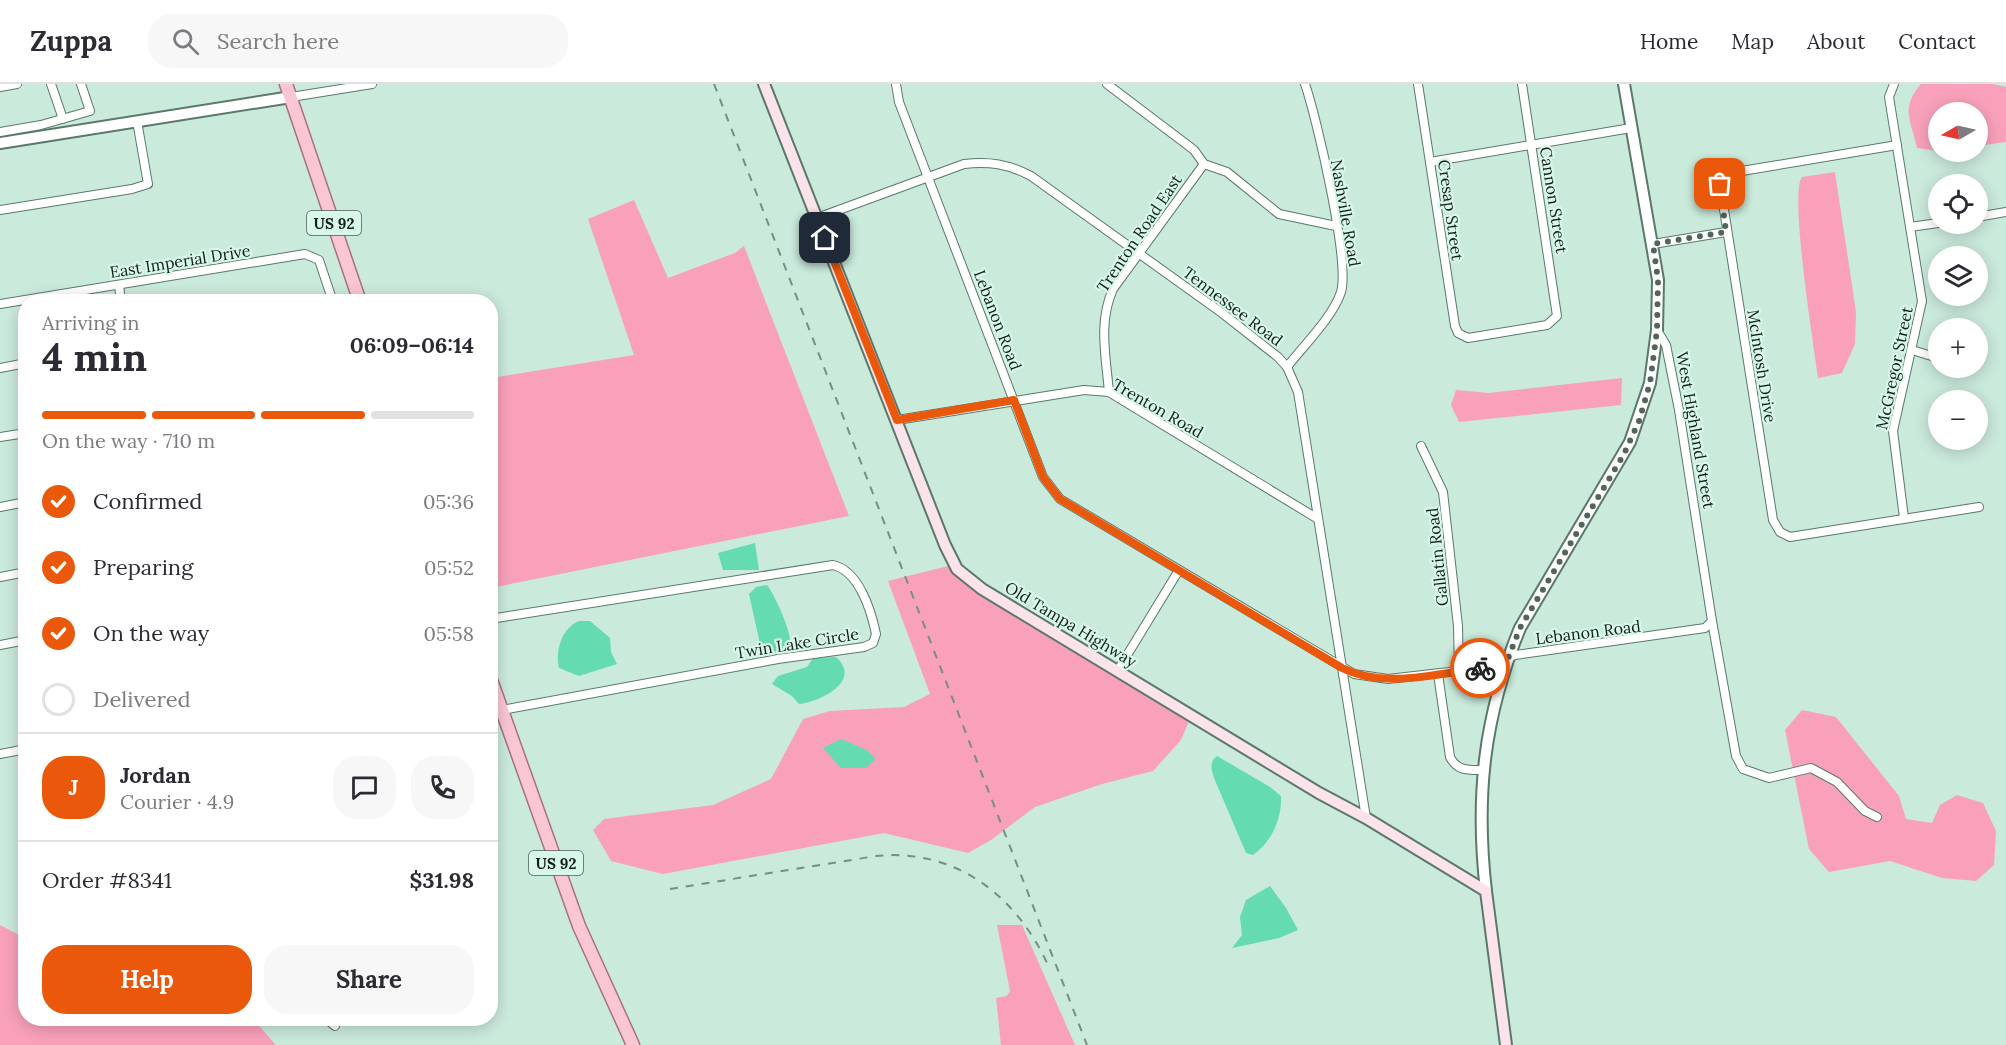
<!DOCTYPE html>
<meta charset="utf-8">
<style>
body{margin:0;font-family:Lora,serif;background:#f7f7f7;color:#2b2b33;height:100vh;display:flex;flex-direction:column;font-size:22px;white-space:nowrap}
*{box-sizing:border-box;margin:0}
p{font-size:20px;color:#7c7c81}
.icon{flex:none;width:33px;height:33px;fill:none;stroke:currentColor;stroke-width:2;stroke-linecap:round;stroke-linejoin:round}
.map{position:relative;flex:1;overflow:hidden}
.details{position:absolute;left:18px;top:210px;width:480px;height:732px;display:flex;flex-direction:column;background:#fff;border-radius:24px;box-shadow:0 3px 15px #0003}
.details>*{flex:none}
.needle{width:39px;rotate:261deg}
.tools{position:absolute;left:1928px;top:18px;display:grid;gap:12px}
.tools a{display:grid;place-items:center;width:60px;height:60px;border-radius:50%;background:#fff;box-shadow:0 3px 15px #0003;font-size:30px}
.pin{position:absolute;display:grid;place-items:center;width:51px;height:51px;color:#fff;margin:-26px;border-radius:12px;box-shadow:0 3px 9px #0006}
.courier{position:absolute;display:grid;place-items:center;width:60px;height:60px;margin:-30px;border:4px solid #ea580c;border-radius:50%;background:#fff;color:#222;box-shadow:0 2px 8px #0007}
.summary em{font-style:normal;font-weight:700}
.summary div{display:flex;flex-direction:column-reverse}
.summary{display:flex;align-items:center;justify-content:space-between;height:102px;padding:0 24px}
h1{font-size:39px;font-weight:700;line-height:45px}
.bar{display:grid;grid-template-columns:repeat(4,1fr);gap:9px 6px;align-content:center;height:72px;padding:0 24px}
.bar i{height:8px;border-radius:4px;background:#e1e1e2}
.bar .selected{background:#ea580c}
.bar p{grid-column:span 4}
.line{display:flex;align-items:center;gap:15px;padding:0 24px;border-top:2px solid #e1e1e2}
.line div{flex:1}
.round{display:grid;place-items:center;flex:none;width:63px;height:63px;border-radius:24px;background:#f7f7f7}
ol{padding:0 24px;list-style:none}
li{display:flex;align-items:center;gap:18px;height:66px}
li p{margin-inline-start:auto}
li .icon{padding:6px;border-radius:50%;background:#ea580c;color:#fff;stroke-width:4}
li:last-child{color:#7c7c81}
li i{width:33px;height:33px;border:3px solid #e1e1e2;border-radius:50%}
.button{display:flex;gap:12px;margin-top:auto;padding:12px 24px}
.button a{flex:1;height:69px;border-radius:24px;background:#ea580c;color:#fff;font-size:24px;font-weight:700;line-height:69px;text-align:center}
.button a+a{background:#f7f7f7;color:#2b2b33}
header{display:flex;align-items:center;gap:36px;box-sizing:border-box;height:84px;padding:0 30px;background:#fff;border-bottom:2px solid #e1e1e2}
header strong{font-size:28px}
nav{display:flex;gap:33px;margin-inline-start:auto;font-size:21px}
.search{width:420px;height:54px;background:#f7f7f7;display:flex;align-items:center;gap:15px;box-sizing:border-box;padding:0 21px;border-radius:24px;color:#7c7c81;font-size:22px}
.map>svg:first-child{display:block}
.green{fill:#f9a1ba}
.water{fill:#64dbb0}
.lines{fill:none;stroke-linecap:round;stroke-linejoin:round}
.minor-casing{stroke:#5b786b;stroke-width:10}
.tertiary-casing{stroke:#5b786b;stroke-width:14}
.secondary-casing{stroke:#5b786b;stroke-width:14}
.primary-casing{stroke:#a67280;stroke-width:15}
.minor{stroke:#fff;stroke-width:8}
.tertiary{stroke:#fff;stroke-width:10}
.secondary{stroke:#fce2ea;stroke-width:10}
.primary{stroke:#fac6d4;stroke-width:12}
.rail{stroke:#778e84;stroke-width:2;stroke-dasharray:8 8;stroke-linecap:butt}
.done{stroke:#52655d;stroke-width:6;stroke-dasharray:0 10.8}
.route{stroke:#ea580c;stroke-width:8}
.labels{text-anchor:middle;dominant-baseline:central;stroke-width:4.5;stroke-linejoin:round;paint-order:stroke}
.shield{fill:#d7f7e9;stroke:#4d5f57;stroke-width:1.5}
.shield-label{font-size:15px;font-weight:bold;fill:#121e19}
.street-label{font-size:16px;fill:#121e19;stroke:#d7f7e9}
</style>
<header>
<strong>Zuppa</strong>
<div class="search"><svg class="icon" aria-label="search" viewBox="0 0 24 24"><circle cx="10" cy="10" r="6"/><path d="M15 15l6 6"/></svg>Search here</div>
<nav><a>Home</a><a>Map</a><a>About</a><a>Contact</a></nav>
</header>
<div class="map">
<svg width="2006" height="961" viewBox="0 0 2006 961">
<rect width="100%" height="100%" fill="#caeadc"/>
<g class="green">
<path d="M1921,0H1993L2006,3V58L1977,62V28H1938V67L1917,64C1911,36 1900,24 1921,0Z"/>
<path d="M1835,88L1856,228L1855,260L1842,289L1818,294C1814,263 1789,109 1802,93Z"/>
<polygon points="634,116 668,194 735,169 744,162 849,432 491,504 491,294 634,271 588,135"/>
<polygon points="1622,294 1621,321 1459,338 1451,321 1456,306 1489,309"/>
<polygon points="948,482 965,499 1012,530 1190,635 1181,656 1153,687 1102,700 1035,723 991,756 968,769 884,749 663,790 611,777 593,746 604,735 713,721 771,695 803,635 830,627 904,623 930,610 888,497"/>
<polygon points="1802,626 1836,633 1899,712 1906,735 1932,739 1940,721 1957,711 1983,719 1996,747 1994,781 1976,797 1942,794 1890,777 1829,788 1809,765 1785,646"/>
<polygon points="0,841 25,854 26,934 253,935 276,961 0,961"/>
<polygon points="997,841 1022,841 1075,961 1001,961 996,914 1007,912 1010,907"/>
</g>
<g class="water">
<polygon points="755,459 759,486 723,486 718,469"/>
<path d="M767,501C774,509 792,549 790,559C788,575 767,568 760,560L749,510L756,503Z"/>
<path d="M579,537H590L610,554L611,568L617,580L579,592L559,584C555,566 562,544 579,537Z"/>
<path d="M836,573C863,597 820,618 799,620L792,612L772,600L778,592L807,583L813,574Z"/>
<polygon points="841,655 867,666 876,675 866,684 841,684 823,664"/>
<path d="M1217,672L1270,703L1281,712C1282,734 1272,758 1253,771L1246,769L1214,694C1211,684 1209,679 1217,672Z"/>
<polygon points="1270,802 1286,824 1298,846 1279,854 1232,864 1242,851 1240,833 1246,816"/>
</g>
<g class="lines">
<defs>
<g id="minor">
<polyline points="51,0 63,35"/>
<polyline points="896,0 899,18 1043,393 1060,415 1354,590 1388,595 1449,588 1485,583 1515,571 1705,544 1712,537 1679,326 1666,261 1657,246"/>
<polyline points="1107,0 1194,66 1204,80 1227,88 1279,130 1336,142"/>
<polyline points="1418,0 1455,242 1458,249 1468,254 1547,241 1557,232 1522,0"/>
<polyline points="1894,0 1889,13 1922,217 1893,347 1904,434"/>
<polyline points="0,3 17,0"/>
<polyline points="291,13 372,0"/>
<polyline points="0,48 41,41 90,27 81,0"/>
<polyline points="1897,61 1730,89 1720,100 1773,436 1780,448 1790,453 1979,423"/>
<polyline points="1430,78 1631,44"/>
<polyline points="0,126 132,105 148,100 137,37"/>
<polyline points="1977,133 2006,128"/>
<path d="M817,134L964,80C989,77 1008,80 1031,92L1222,229L1278,273L1287,283L1298,308L1366,734"/>
<polyline points="1910,143 1938,139"/>
<polyline points="1653,160 1726,148"/>
<polyline points="119,201 121,218"/>
<polyline points="0,220 305,170 319,176 333,218"/>
<polyline points="1912,266 1938,274"/>
<path d="M1287,283C1303,262 1333,233 1341,208C1350,177 1317,35 1305,0"/>
<polyline points="0,284 26,279"/>
<path d="M1109,308C1106,273 1098,238 1113,205L1204,80"/>
<polyline points="897,336 1084,306 1109,308 1318,435"/>
<polyline points="0,353 26,349"/>
<polyline points="1421,362 1443,408 1458,542 1459,587"/>
<polyline points="0,423 26,418"/>
<polyline points="0,493 26,488"/>
<path d="M490,535L833,481C859,487 871,526 876,550L873,559L864,563L778,575L502,626"/>
<polyline points="1712,537 1736,672 1743,685 1769,694 1811,684 1837,698 1865,727 1877,733"/>
<polyline points="0,561 26,556"/>
<polyline points="1118,586 1179,486"/>
<path d="M1438,590L1450,673C1457,687 1468,686 1482,686"/>
<polyline points="0,670 26,665"/>
<polyline points="325,934 335,942"/>
</g>
<g id="tertiary">
<polyline points="0,59 291,13"/>
<path d="M1486,807C1475,712 1484,632 1520,544L1630,358L1650,299L1657,246L1658,196L1624,0"/>
</g>
<polyline id="secondary" points="764,0 945,461 957,485 982,505 1319,709 1366,734 1486,807 1506,961"/>
<g id="primary">
<polyline points="286,0 360,218"/>
<polyline points="490,593 579,842 633,961"/>
</g>
</defs>
<use href="#minor" class="minor-casing"/>
<use href="#tertiary" class="tertiary-casing"/>
<use href="#secondary" class="secondary-casing"/>
<use href="#primary" class="primary-casing"/>
<use href="#minor" class="minor"/>
<use href="#tertiary" class="tertiary"/>
<use href="#secondary" class="secondary"/>
<use href="#primary" class="primary"/>
<g class="rail">
<polyline points="714,0 1087,961"/>
<path d="M670,805L876,772C955,764 1016,811 1048,881"/>
</g>
</g>
<g class="lines">
<polyline class="done" points="1480,584 1507,577 1520,544 1624,370 1639,337 1650,299 1657,246 1658,196 1653,160 1726,148 1720,100"/>
<path class="route" d="M825,154L897,336L1014,316L1043,393L1060,415L1342,584C1384,605 1436,590 1480,584"/>
</g>
<g class="labels">
<g class="shield">
<rect x="307" y="127" width="54" height="24" rx="4.5"/>
<rect x="529" y="767" width="54" height="24" rx="4.5"/>
</g>
<g class="shield-label">
<text x="334" y="139">US 92</text>
<text x="556" y="779">US 92</text>
</g>
<g class="street-label">
<text transform="translate(1554 116) rotate(81)">Cannon Street</text>
<text transform="translate(1451 126) rotate(82)">Cresap Street</text>
<text transform="translate(1346 129) rotate(80)">Nashville Road</text>
<text transform="translate(1139 149) rotate(-56)">Trenton Road East</text>
<text transform="translate(180 177) rotate(-9)">East Imperial Drive</text>
<text transform="translate(1233 222) rotate(37)">Tennessee Road</text>
<text transform="translate(998 236) rotate(69)">Lebanon Road</text>
<text transform="translate(1762 282) rotate(81)">McIntosh Drive</text>
<text transform="translate(1894 284) rotate(-78)">McGregor Street</text>
<text transform="translate(1158 324) rotate(30)">Trenton Road</text>
<text transform="translate(1696 346) rotate(80)">West Highland Street</text>
<text transform="translate(1437 473) rotate(-96)">Gallatin Road</text>
<text transform="translate(1071 540) rotate(31)">Old Tampa Highway</text>
<text transform="translate(1588 548) rotate(-7)">Lebanon Road</text>
<text transform="translate(797 559) rotate(-9)">Twin Lake Circle</text>
</g>
</g>
</svg>
<div class="tools">
<a><svg class="needle" viewBox="-14 -14 28 28"><path d="M0-13l5 13h-10z" fill="#e53935"/><path d="M0 13l5-13h-10z" fill="#7c7c81"/></svg></a>
<a><svg class="icon" aria-label="locate" viewBox="0 0 24 24"><circle cx="12" cy="12" r="6"/><path d="M12 2v4M12 18v4M2 12h4M18 12h4"/></svg></a>
<a><svg class="icon" aria-label="layers" viewBox="0 0 24 24"><path d="M12 4l9 5-9 5-9-5zM3 14l9 5 9-5"/></svg></a>
<a>+</a>
<a>−</a>
</div>
<div class="pin" style="left:1720px;top:100px;background:#ea580c"><svg class="icon" aria-label="bag" viewBox="0 0 24 24"><path d="M5 8h14l-1 12H6zM9 8a3 3 0 0 1 6 0"/></svg></div>
<div class="pin" style="left:825px;top:154px;background:#1f2937"><svg class="icon" aria-label="home" viewBox="0 0 24 24"><path d="M3 11l9-7 9 7M6 9v11h12V9"/></svg></div>
<div class="courier" style="left:1480px;top:584px"><svg class="icon" aria-label="bike" viewBox="0 0 24 24"><circle cx="6" cy="16" r="4"/><circle cx="18" cy="16" r="4"/><path d="M6 16l4-8h5l3 8M10 8l3 8H6M13 5h3"/></svg></div>
<section class="details">
<div class="summary"><div><h1>4 min</h1><p>Arriving in</p></div><em>06:09–06:14</em></div>
<div class="bar"><i class="selected"></i><i class="selected"></i><i class="selected"></i><i></i><p>On the way · 710 m</p></div>
<ol>
<li><svg class="icon" aria-label="check" viewBox="0 0 24 24"><path d="M5 12l5 5 9-10"/></svg>Confirmed<p>05:36</p></li>
<li><svg class="icon" aria-label="check" viewBox="0 0 24 24"><path d="M5 12l5 5 9-10"/></svg>Preparing<p>05:52</p></li>
<li><svg class="icon" aria-label="check" viewBox="0 0 24 24"><path d="M5 12l5 5 9-10"/></svg>On the way<p>05:58</p></li>
<li><i></i>Delivered</li>
</ol>
<div class="line" style="height:108px"><b class="round" style="background:#ea580c;color:#fff">J</b><div><b>Jordan</b><p>Courier · 4.9</p></div><a class="round"><svg class="icon" aria-label="chat" viewBox="0 0 24 24"><path d="M4 5h16v11H9l-5 4z"/></svg></a><a class="round"><svg class="icon" aria-label="phone" viewBox="0 0 24 24"><path d="M5 4h4l2 5-3 2q2 4 5 5l2-3 5 2v4C11 20 4 13 5 4z"/></svg></a></div>
<div class="line" style="height:78px"><div>Order #8341</div><b>$31.98</b></div>
<div class="button"><a>Help</a><a>Share</a></div>
</section>
</div>
